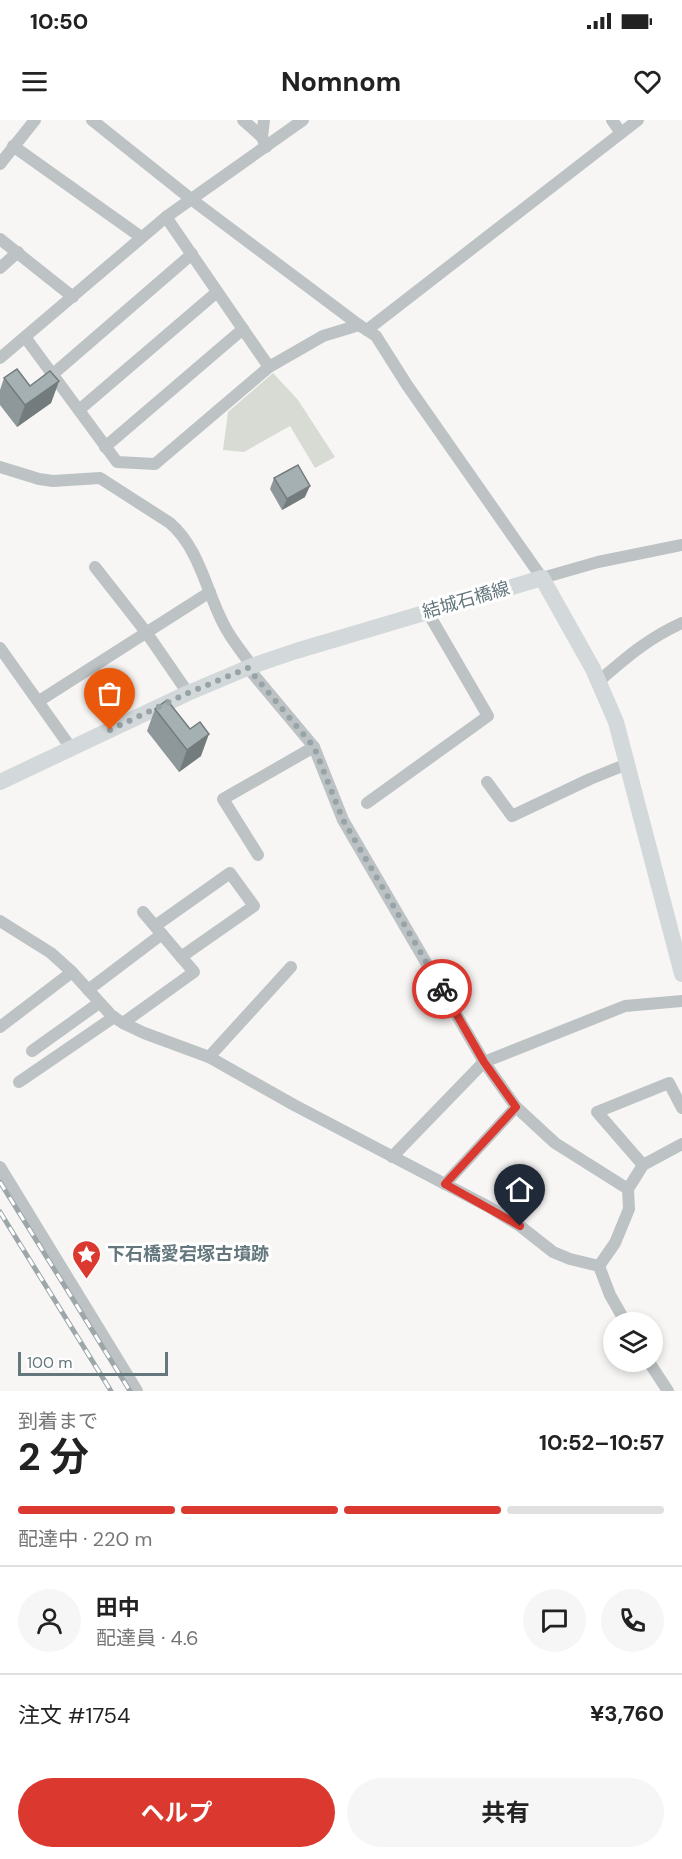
<!DOCTYPE html>
<html lang="ja">
<meta charset="utf-8">
<style>
body{margin:0;font-family:"DM Sans","Noto Sans JP",sans-serif;background:#f6f6f6;color:#222;height:100vh;display:flex;flex-direction:column;font-size:22px;white-space:nowrap}
*{box-sizing:border-box;margin:0}
p{font-size:20px;color:#767676}
.icon{flex:none;width:33px;height:33px;fill:none;stroke:currentColor;stroke-width:2;stroke-linecap:round;stroke-linejoin:round}
.map{position:relative;height:1271px;overflow:hidden}
.sheet{display:flex;flex-direction:column;background:#fff;flex:1}
.sheet>*{flex:none}
.fabs{position:absolute;left:603px;top:1192px;display:grid;gap:12px}
.fabs a{display:grid;place-items:center;width:60px;height:60px;border-radius:50%;background:#fff;box-shadow:0 3px 9px #0003;font-size:30px}
.scale{position:absolute;left:18px;bottom:15px;width:150px;box-sizing:border-box;padding-left:6px;border:3px solid #63777d;border-top:0;font-size:16px;line-height:21px;white-space:nowrap;color:#63777d;-webkit-text-stroke:4px #fff;paint-order:stroke}
.pin{position:absolute;display:grid;place-items:center;width:51px;height:51px;color:#fff;margin:-62px -26px;border-radius:50% 50% 50% 0;rotate:-45deg;box-shadow:0 0 6px #0007}
.pin .icon{rotate:45deg}
.courier{position:absolute;display:grid;place-items:center;width:60px;height:60px;margin:-30px;border:4px solid #db3930;border-radius:50%;background:#fff;color:#222;box-shadow:0 2px 8px #0007}
.summary em{font-style:normal;font-weight:700}
.summary div{display:flex;flex-direction:column-reverse}
.summary{display:flex;align-items:center;justify-content:space-between;height:102px;padding:0 18px}
h1{font-size:39px;font-weight:700;line-height:45px}
.bar{display:grid;grid-template-columns:repeat(4,1fr);gap:9px 6px;align-content:center;height:72px;padding:0 18px}
.bar i{height:8px;border-radius:4px;background:#e0e0e0}
.bar .selected{background:#db3930}
.bar p{grid-column:span 4}
.line{display:flex;align-items:center;gap:15px;padding:0 18px;border-top:2px solid #e0e0e0}
.line div{flex:1}
.round{display:grid;place-items:center;flex:none;width:63px;height:63px;border-radius:32px;background:#f6f6f6}
.button{display:flex;gap:12px;margin-top:auto;padding:12px 18px}
.button a{flex:1;height:69px;border-radius:36px;background:#db3930;color:#fff;font-size:24px;font-weight:700;line-height:69px;text-align:center}
.button a+a{background:#f6f6f6;color:#222}
.status{display:flex;justify-content:space-between;align-items:center;height:42px;padding:0 30px;background:#fff;direction:ltr}
.status svg{height:16px;fill:currentColor}
header{display:flex;justify-content:space-between;align-items:center;height:78px;padding:0 18px;background:#fff;font-size:27px;font-weight:700}
.map>svg:first-child{display:block}
.green{fill:#d8dbd3}
.lines{fill:none;stroke-linecap:round;stroke-linejoin:round}
.minor{stroke:#bdc3c5;stroke-width:12}
.major{stroke:#d3d9da;stroke-width:16}
.rail-casing{stroke:#9da7aa;stroke-width:5}
.rail{stroke:#fff;stroke-width:3;stroke-dasharray:9;stroke-linecap:butt}
.wall{fill:#8e979a}
.shaded-wall{fill:#747b7d}
.building{fill:#a5b0b3;stroke:#747b7d;stroke-width:1.5}
.done{stroke:#97a3a7;stroke-width:6;stroke-dasharray:0 10.8}
.route{stroke:#db3930;stroke-width:8}
.labels{text-anchor:middle;dominant-baseline:central;stroke-width:6;stroke-linejoin:round;paint-order:stroke}
.street-label{font-size:18px;fill:#63777d;stroke:#fff}
.poi-label{font-size:18px;font-weight:bold;fill:#63777d;stroke:#fff;text-anchor:start}
</style>
<div class="status"><b>10:50</b><svg viewBox="0 0 49 12"><path d="M0 12V9h3v3zM5 12V6h3v6zM10 12V3h3v9zM15 12V0h3v12zM26 1h20v11H26zM47 4h2v5h-2z"/></svg></div>
<header><svg class="icon" aria-label="menu" viewBox="0 0 24 24"><path d="M4 6h16M4 12h16M4 18h16"/></svg>Nomnom<svg class="icon" aria-label="heart" viewBox="0 0 24 24"><path d="M12 20l-8-8c-3-5 5-10 8-4 3-6 11-1 8 4z"/></svg></header>
<div class="map">
<svg width="682" height="1271" viewBox="0 0 682 1271">
<rect width="100%" height="100%" fill="#f7f6f4"/>
<polygon class="green" points="273,253 298,280 335,337 315,348 290,306 244,332 223,330 228,292"/>
<g class="lines">
<g class="minor">
<polyline points="92,0 191,79 359,205 376,216 407,265 542,458 598,442 682,425"/>
<polyline points="243,0 262,17"/>
<polyline points="264,0 262,17 266,27"/>
<polyline points="612,0 621,13"/>
<polyline points="13,26 141,117"/>
<polyline points="0,44 35,0"/>
<polyline points="166,97 269,247"/>
<polyline points="0,119 73,177"/>
<polyline points="0,148 18,132"/>
<polyline points="367,210 638,0"/>
<polyline points="25,217 117,342 155,344 269,247 323,216 359,205"/>
<polyline points="0,238 166,97 303,0"/>
<polyline points="52,255 192,134"/>
<polyline points="79,290 217,172"/>
<polyline points="105,327 243,209"/>
<path d="M0,347L39,359L53,361L100,358L170,403C199,428 206,470 223,503C230,518 242,532 252,546"/>
<polyline points="95,447 146,512 188,573"/>
<polyline points="0,528 71,628"/>
<polyline points="248,548 314,627 343,700 484,942 516,987 555,1023 628,1069"/>
<path d="M599,561C627,537 647,519 682,503"/>
<polyline points="39,581 210,472"/>
<polyline points="487,662 512,696 590,659 627,644"/>
<polyline points="367,683 488,596 427,491"/>
<polyline points="258,735 223,679 314,627"/>
<polyline points="0,801 51,833 72,852 112,896 123,903 144,913 209,937 294,985 489,1087 520,1106 553,1132 570,1139 599,1146"/>
<polyline points="155,806 230,753 254,786 181,837"/>
<polyline points="88,870 162,814"/>
<polyline points="123,903 194,852 143,792"/>
<polyline points="0,907 72,852"/>
<polyline points="32,931 99,883"/>
<polyline points="209,937 291,847"/>
<polyline points="19,962 114,897"/>
<polyline points="392,1037 484,942 625,886 682,881"/>
<polyline points="643,1045 597,992 669,963 682,988"/>
<polyline points="0,1047 137,1271"/>
<polyline points="445,1064 516,987"/>
<polyline points="599,1146 615,1123 629,1089 628,1069 643,1045 682,1024"/>
<polyline points="599,1146 610,1175 626,1203"/>
<polyline points="649,1242 668,1271"/>
</g>
<polyline class="major" points="0,662 188,573 252,546 296,531 542,458 593,549 616,602 682,854"/>
<defs>
<g id="rail">
<polyline points="0,1062 130,1271"/>
<polyline points="0,1092 111,1271"/>
</g>
</defs>
<use href="#rail" class="rail-casing"/>
<use href="#rail" class="rail"/>
</g>
<g class="wall">
<polygon points="4,258 30,266 59,261 51,283 17,307 0,285 0,270"/>
<polygon points="274,358 305,377 282,390 270,369"/>
<polygon points="155,589 201,636 179,652 147,611"/>
</g>
<g class="shaded-wall">
<polygon points="59,261 51,283 17,307 25,285"/>
<polygon points="310,366 305,377 282,390 287,379"/>
<polygon points="209,614 201,636 179,652 187,630"/>
</g>
<g class="building">
<polygon points="17,249 30,266 50,251 59,261 25,285 4,258"/>
<polygon points="298,345 310,366 287,379 274,358"/>
<polygon points="167,580 190,609 200,602 209,614 187,630 155,589"/>
</g>
<g class="lines">
<polyline class="done" points="110,610 188,573 248,548 314,627 343,700 442,869"/>
<polyline class="route" points="442,869 484,942 516,987 445,1064 520,1106"/>
</g>
<defs>
<symbol id="sight-pin" viewBox="-11 -11 22 30"><path d="M0 17L-7.5 6A9.5 9.5 0 1 1 7.5 6Z" fill="#db3930" stroke="#fff"/><path d="M0-6L1.8-2.2L6-1.7L2.9 1.2L3.7 5.4L0 3.3L-3.7 5.4L-2.9 1.2L-6-1.7L-1.8-2.2Z" fill="#fff"/></symbol>
</defs>
<g fill-rule="evenodd">
<use href="#sight-pin" x="70" y="1118" width="33" height="45"/>
</g>
<g class="labels">
<g class="street-label">
<text transform="translate(466 480) rotate(-16)">結城石橋線</text>
</g>
<g class="poi-label">
<text x="107" y="1134">下石橋愛宕塚古墳跡</text>
</g>
</g>
</svg>
<div class="fabs">
<a><svg class="icon" aria-label="layers" viewBox="0 0 24 24"><path d="M12 4l9 5-9 5-9-5zM3 14l9 5 9-5"/></svg></a>
</div>
<div class="scale">100 m</div>
<div class="pin" style="left:110px;top:610px;background:#ea580c"><svg class="icon" aria-label="bag" viewBox="0 0 24 24"><path d="M5 8h14l-1 12H6zM9 8a3 3 0 0 1 6 0"/></svg></div>
<div class="pin" style="left:520px;top:1106px;background:#1f2937"><svg class="icon" aria-label="home" viewBox="0 0 24 24"><path d="M3 11l9-7 9 7M6 9v11h12V9"/></svg></div>
<div class="courier" style="left:442px;top:869px"><svg class="icon" aria-label="bike" viewBox="0 0 24 24"><circle cx="6" cy="16" r="4"/><circle cx="18" cy="16" r="4"/><path d="M6 16l4-8h5l3 8M10 8l3 8H6M13 5h3"/></svg></div>
</div>
<section class="sheet">
<div class="summary"><div><h1>2 分</h1><p>到着まで</p></div><em>10:52–10:57</em></div>
<div class="bar"><i class="selected"></i><i class="selected"></i><i class="selected"></i><i></i><p>配達中 · 220 m</p></div>
<div class="line" style="height:108px"><a class="round"><svg class="icon" aria-label="person" viewBox="0 0 24 24"><circle cx="12" cy="8" r="4"/><path d="M4 21q1-7 8-7t8 7"/></svg></a><div><b>田中</b><p>配達員 · 4.6</p></div><a class="round"><svg class="icon" aria-label="chat" viewBox="0 0 24 24"><path d="M4 5h16v11H9l-5 4z"/></svg></a><a class="round"><svg class="icon" aria-label="phone" viewBox="0 0 24 24"><path d="M5 4h4l2 5-3 2q2 4 5 5l2-3 5 2v4C11 20 4 13 5 4z"/></svg></a></div>
<div class="line" style="height:78px"><div>注文 #1754</div><b>¥3,760</b></div>
<div class="button"><a>ヘルプ</a><a>共有</a></div>
</section>
